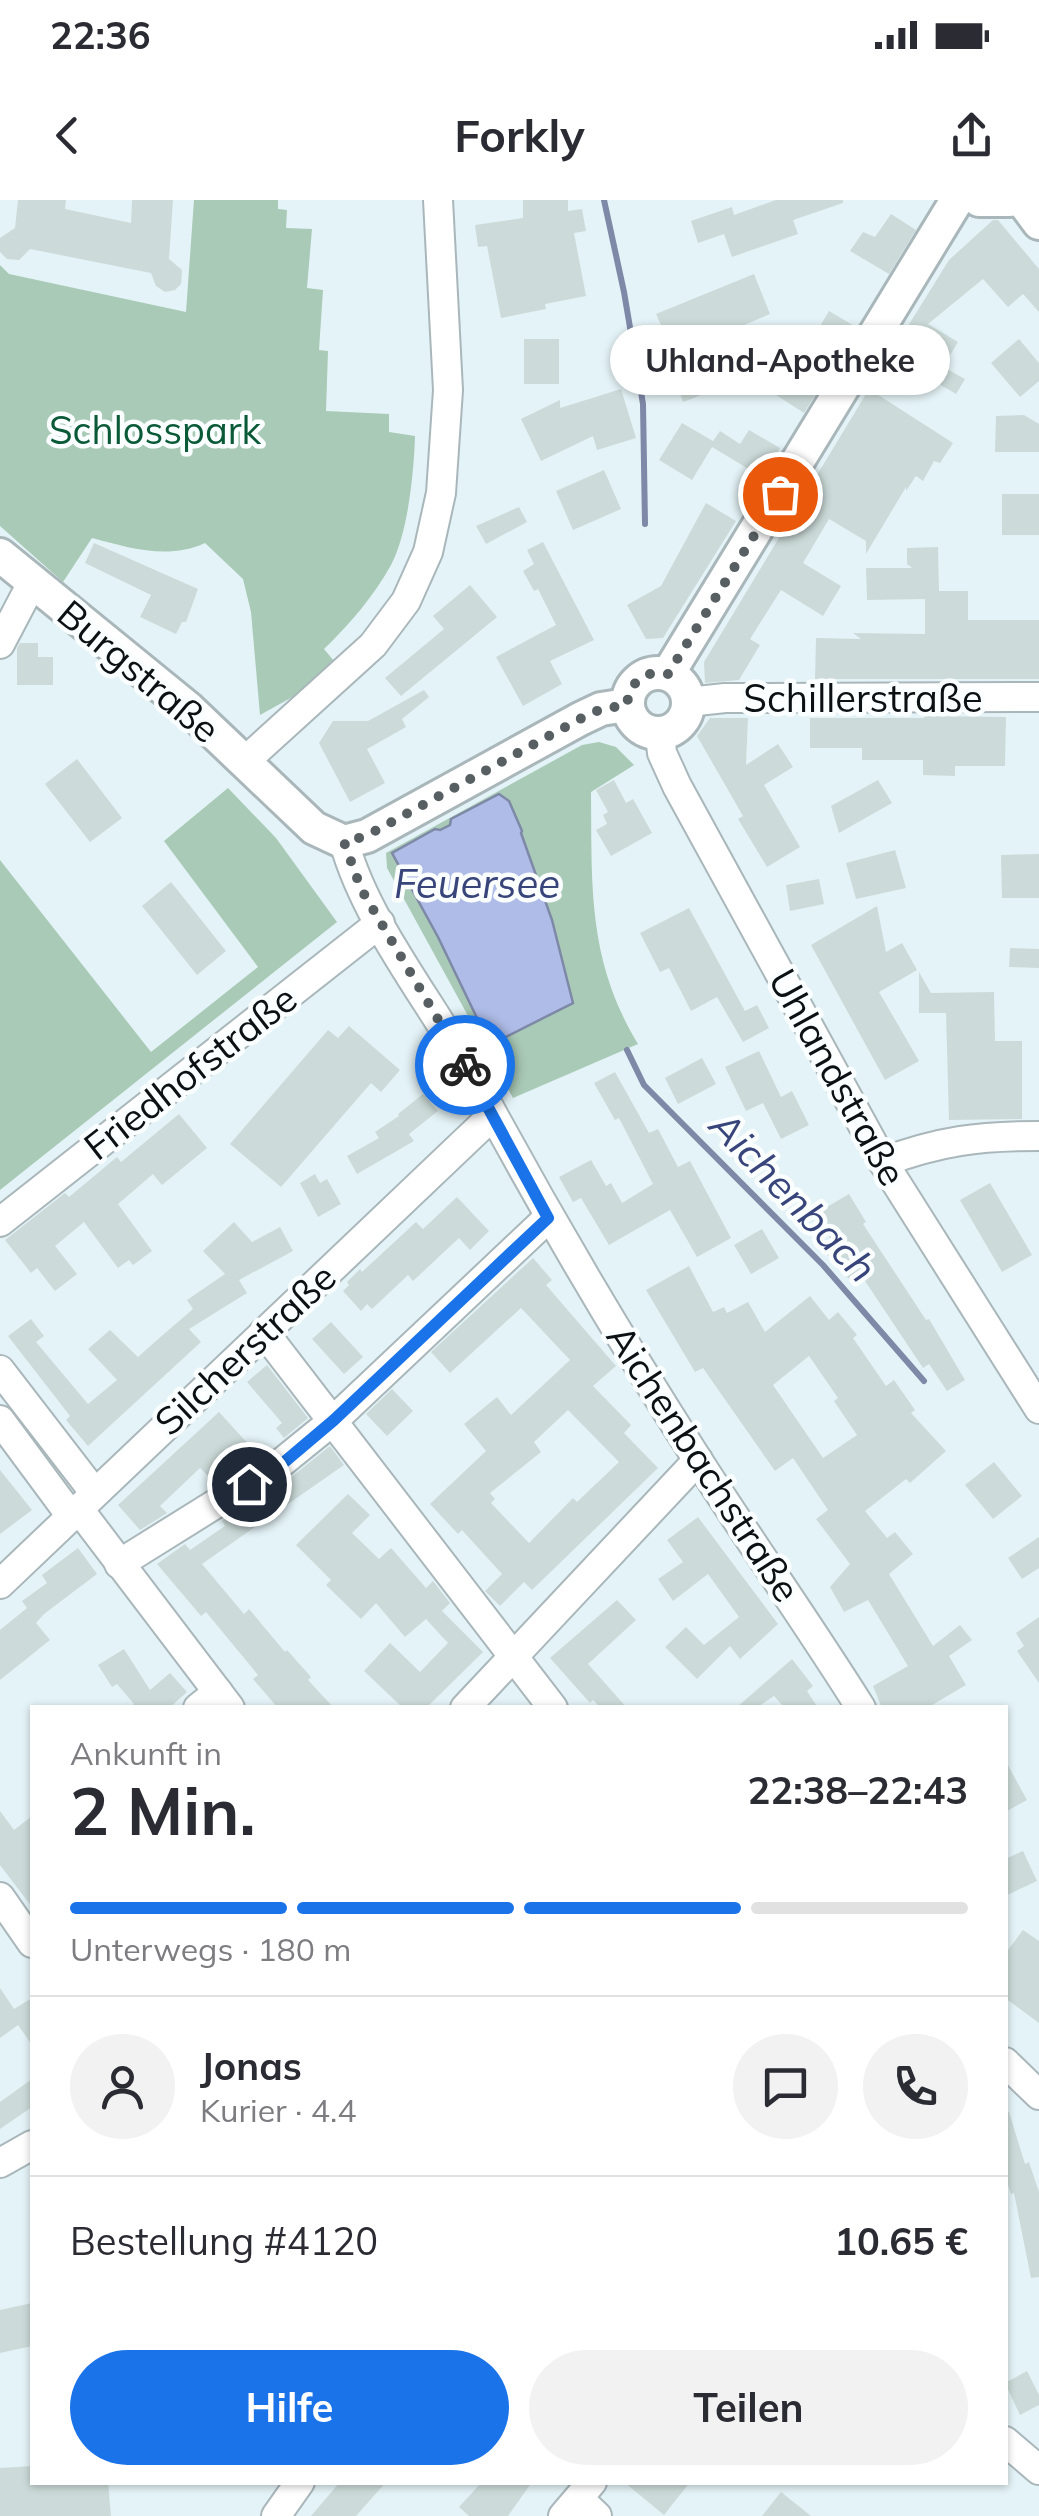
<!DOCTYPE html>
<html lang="de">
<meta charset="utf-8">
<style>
body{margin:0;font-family:Mulish,sans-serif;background:#f2f2f3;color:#2b2b33;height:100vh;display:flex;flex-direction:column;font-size:38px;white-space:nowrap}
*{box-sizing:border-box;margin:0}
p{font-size:32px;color:#7c7c81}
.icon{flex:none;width:55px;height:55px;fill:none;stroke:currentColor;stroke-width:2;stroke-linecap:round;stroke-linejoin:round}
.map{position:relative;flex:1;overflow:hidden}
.panel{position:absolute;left:30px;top:1505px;width:978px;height:780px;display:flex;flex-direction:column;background:#fff;border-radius:0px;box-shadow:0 2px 8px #0004}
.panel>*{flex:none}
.pin{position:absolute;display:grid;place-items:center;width:85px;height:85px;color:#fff;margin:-42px;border:5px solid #fff;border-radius:50%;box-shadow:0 2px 10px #0007}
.courier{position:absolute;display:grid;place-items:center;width:100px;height:100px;margin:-50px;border:8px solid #1a73e8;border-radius:50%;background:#fff;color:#222;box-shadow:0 2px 12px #0007}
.bubble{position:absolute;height:70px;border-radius:35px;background:#fff;box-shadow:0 2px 8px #0004;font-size:32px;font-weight:700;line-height:70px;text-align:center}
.head em{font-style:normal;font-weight:700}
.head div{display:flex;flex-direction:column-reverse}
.head{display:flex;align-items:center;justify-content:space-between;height:170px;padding:0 40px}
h1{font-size:65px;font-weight:700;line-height:75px}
.bar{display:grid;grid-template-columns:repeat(4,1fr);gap:15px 10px;align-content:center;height:120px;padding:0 40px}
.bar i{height:12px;border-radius:8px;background:#e1e1e2}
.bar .active{background:#1a73e8}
.bar p{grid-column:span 4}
.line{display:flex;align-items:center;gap:25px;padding:0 40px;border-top:2px solid #e1e1e2}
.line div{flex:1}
.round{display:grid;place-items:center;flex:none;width:105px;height:105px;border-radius:52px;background:#f2f2f3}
.action{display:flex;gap:20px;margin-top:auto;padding:20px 40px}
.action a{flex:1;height:115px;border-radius:60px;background:#1a73e8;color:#fff;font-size:40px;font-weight:700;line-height:115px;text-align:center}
.action a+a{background:#f2f2f3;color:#2b2b33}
.status{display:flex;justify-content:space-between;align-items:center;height:70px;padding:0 50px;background:#fff;direction:ltr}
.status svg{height:28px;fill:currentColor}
header{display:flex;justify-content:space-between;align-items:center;height:130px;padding:0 40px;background:#fff;font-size:45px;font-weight:700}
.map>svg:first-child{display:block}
.green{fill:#a9cab6}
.water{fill:#afbce7;stroke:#7e88a7;stroke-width:2.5}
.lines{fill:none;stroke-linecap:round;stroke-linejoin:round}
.stream{stroke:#7e88a7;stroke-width:6}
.building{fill:#ccdbd9;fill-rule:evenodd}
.minor-casing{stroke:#a9b7bb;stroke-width:32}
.major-casing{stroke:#a9b7bb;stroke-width:38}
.minor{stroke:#fff;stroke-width:28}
.major{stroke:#fff;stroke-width:32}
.done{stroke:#575f62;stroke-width:10;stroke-dasharray:0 18}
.route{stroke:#1a73e8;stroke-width:12}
.labels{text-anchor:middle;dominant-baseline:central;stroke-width:9;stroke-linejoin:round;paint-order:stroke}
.park-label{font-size:38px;fill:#0a5a38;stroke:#fbfefe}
.street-label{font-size:38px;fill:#0b1012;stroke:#fbfefe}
.water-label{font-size:40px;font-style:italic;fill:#38457b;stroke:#fbfefe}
</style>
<div class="status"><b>22:36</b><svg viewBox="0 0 49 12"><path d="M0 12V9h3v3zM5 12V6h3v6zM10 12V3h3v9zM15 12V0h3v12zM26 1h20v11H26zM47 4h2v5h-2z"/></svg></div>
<header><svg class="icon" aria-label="back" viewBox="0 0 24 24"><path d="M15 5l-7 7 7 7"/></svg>Forkly<svg class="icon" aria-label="share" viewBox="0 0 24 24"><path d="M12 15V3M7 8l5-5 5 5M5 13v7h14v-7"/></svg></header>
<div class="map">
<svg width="1039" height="2316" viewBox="0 0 1039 2316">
<rect width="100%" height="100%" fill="#e4f3f7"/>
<g class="green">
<path d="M194,0H278V9L287,10L286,28L312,29L307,88L323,90L319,150L328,151L326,211L389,214V232L415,236C414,272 408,333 391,365C374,396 349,425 324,449L334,461L314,485L260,515L251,412L243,379L205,343C168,360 130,348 92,338L63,382L0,326V65L9,74L186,112Z"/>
<path d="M599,542L616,547L634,565L591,592C592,685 587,760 638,844L513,898L387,668L386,653L582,545Z"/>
<polygon points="228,588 276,638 337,722 0,990 0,660 151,852 258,767 164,641"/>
</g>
<polygon class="water" points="499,594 509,601 522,631 521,633 552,720 573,803 490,845 438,737 392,653 435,629 440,630 450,625 451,619"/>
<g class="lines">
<g class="stream">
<polyline points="604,0 624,92 643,204 645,324"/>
<polyline points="627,850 644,885 823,1065 924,1181"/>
</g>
</g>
<g class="building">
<polygon points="18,0 66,0 65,9 131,23 132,0 173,0 169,59 182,70 181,84 175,90 165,92 156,86 151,73 30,49 19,60 7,59 0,52 0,38 15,28"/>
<polygon points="523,0 568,0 568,11 582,9 586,31 574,33 586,96 545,104 546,109 501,118 487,46 478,47 475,25 523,18"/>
<polygon points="776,0 843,0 843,3 793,20 798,34 732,57 724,34 698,43 691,21 732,7 734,15"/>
<polygon points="891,14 916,30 889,74 850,51 863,32 875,37"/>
<polygon points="993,20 998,20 1039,69 1039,112 1023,94 1008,107 983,79 928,124 958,142 943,167 965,179 956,194 890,155 949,60"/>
<polygon points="754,74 770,114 717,137 735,182 683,202 674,177 683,174 656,114"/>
<polygon points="829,111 856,127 804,213 770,191 791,158 798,163"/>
<rect x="524" y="139" width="35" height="45"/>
<polygon points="1019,139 1039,163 1039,181 1020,197 991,163"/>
<polygon points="621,189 636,238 597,250 593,236 541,261 521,219 560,200 560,208"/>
<polygon points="869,189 953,243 940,263 934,261 923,281 916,276 906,291 906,287 866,354 866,341 829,319 803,363 841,386 823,416 781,390 750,439 760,445 739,480 705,483 704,462"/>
<polygon points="1024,215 1039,224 1039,252 995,252 996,216"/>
<polygon points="682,223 713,241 720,231 740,244 749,230 780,248 762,277 712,247 692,280 659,260"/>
<polygon points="604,270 621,309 573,330 556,291"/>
<rect x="1002" y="294" width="37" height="41"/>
<polygon points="706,303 736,321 663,438 646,439 627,405 661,386"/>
<polygon points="519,307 527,322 486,344 476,326"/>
<polygon points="543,342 594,440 550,461 562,484 523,506 496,457 556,425 538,389 534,391 523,371 534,364 527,350"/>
<polygon points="94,343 198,389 186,422 182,422 176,434 140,417 151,395 85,363"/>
<polygon points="938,347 939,391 968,391 968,420 1039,420 1039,479 815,479 816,438 861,439 853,433 925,434 925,399 867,400 866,368 912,368 907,364 907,348"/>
<polygon points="470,385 497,417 401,496 385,478 444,429 433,416"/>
<polygon points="20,443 38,443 38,457 53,457 53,485 17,485 17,448"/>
<polygon points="424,490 429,497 402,519 406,527 367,549 385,583 350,602 319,543 333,521 368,521"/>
<polygon points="924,516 1006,517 1005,566 955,566 955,576 923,575 923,560 862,560 862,548 810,548 810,518 924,518"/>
<polygon points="710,518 748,518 746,565 778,544 793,567 764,585 800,647 767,667 738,619 743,616 697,536"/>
<polygon points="77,559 122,618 90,642 45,584"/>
<polygon points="614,580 626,603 633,599 652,633 611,656 596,630 607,624 603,615 608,612 596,590"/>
<polygon points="878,580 892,603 839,633 831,606"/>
<polygon points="895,650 906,688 856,699 846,663"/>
<polygon points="1039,654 1039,698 1002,698 1001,655"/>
<polygon points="819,679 824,704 790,711 786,685"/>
<polygon points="171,682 226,751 197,775 142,706"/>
<polygon points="877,706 886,752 902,743 917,770 879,792 919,861 885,880 811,745"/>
<polygon points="689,708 745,811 757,805 769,828 743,842 717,797 691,811 669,768 660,772 640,733"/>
<polygon points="1010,748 1039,749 1039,768 1009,767"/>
<polygon points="919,772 931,793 994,792 995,841 1022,841 1022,919 949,920 946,813 919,813"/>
<polygon points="349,826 400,870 381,892 371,883 281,987 230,944 328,830 338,838"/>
<polygon points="759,851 781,897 792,891 809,925 781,939 763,903 746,911 725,867"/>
<polygon points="702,858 716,884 678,904 665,878"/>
<polygon points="615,872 649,933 658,929 678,967 690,961 731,1038 697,1057 670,1010 609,1045 581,998 573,1002 559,977 591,960 606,986 611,983 622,1003 653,984 619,918 615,920 594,883"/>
<polygon points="423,894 438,911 409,934 414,941 357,974 347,956 379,938 375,932 399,916 398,914"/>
<polygon points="179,914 207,948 162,985 153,974 118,1004 152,1051 133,1065 129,1060 118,1068 84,1022 55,1046 77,1074 55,1091 37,1068 31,1073 5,1040 65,993 69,997 117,957 121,962"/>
<polygon points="315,974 320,983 327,979 341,1004 318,1017 300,983"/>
<polygon points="990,983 1032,1055 1002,1072 960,1000"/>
<polygon points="849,994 866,1022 863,1024 926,1120 929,1119 965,1180 947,1191 929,1164 923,1168 859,1072 849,1079 827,1054 836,1048 815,1014"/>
<polygon points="457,997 489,1031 470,1050 459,1038 413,1081 408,1075 372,1109 367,1104 361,1111 343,1091 349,1085 347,1082 360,1069 362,1072 416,1022 423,1029"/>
<polygon points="234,1022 252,1042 280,1027 293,1051 239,1080 247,1093 189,1129 201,1142 88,1246 66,1220 70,1216 8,1136 31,1119 44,1136 36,1142 88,1204 117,1180 88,1149 110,1130 138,1157 157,1140 193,1109 187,1100 225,1074 203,1051"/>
<polygon points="762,1029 779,1058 751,1074 734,1045"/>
<path d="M533,1058L552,1080L546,1085L616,1166L593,1186L631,1225L624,1233L658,1268L532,1390L524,1382L500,1406L485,1391L502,1374L462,1330L458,1334L430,1304L486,1251L464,1224L497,1197L511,1215L570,1160L521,1108L450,1173L431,1152ZM568,1210L619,1262L577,1302L573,1298L529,1343L491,1303L495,1299L490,1293L541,1252L534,1242Z"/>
<path d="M689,1066L713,1112L724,1107L727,1113L748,1102L765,1132L810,1096L829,1120L838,1112L857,1135L853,1138L886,1186L894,1180L915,1210L911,1213L946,1251L910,1283L906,1279L865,1311L887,1338L895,1332L913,1354L889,1374L933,1446L960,1425L972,1440L949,1456L966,1485L927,1508H882L873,1486L908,1466L868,1400L844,1412L830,1387L850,1364L816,1319L828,1310L793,1258L775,1271L703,1168L695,1172L646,1090ZM809,1156L838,1198L834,1201L857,1235L823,1258L773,1185Z"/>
<polygon points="331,1122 363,1157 344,1174 312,1139"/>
<polygon points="267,1165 308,1218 284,1238 276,1228 282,1223 247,1182"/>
<polygon points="392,1189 413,1211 387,1236 366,1214"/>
<polygon points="219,1212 251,1247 214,1282 200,1268 160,1306 167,1313 140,1330 118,1305"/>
<polygon points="330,1246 344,1265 202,1364 244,1414 249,1409 285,1452 287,1450 311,1477 308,1480 334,1508 278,1508 253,1479 258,1475 206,1412 201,1416 157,1364 185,1344 190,1350 225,1326 222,1321 290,1278"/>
<polygon points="994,1262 1022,1296 993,1319 965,1285"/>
<polygon points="0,1270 32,1310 0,1334"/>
<polygon points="348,1294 370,1315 352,1333 379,1359 391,1348 426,1388 433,1381 450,1403 442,1411 483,1452 426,1508 403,1508 364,1471 390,1443 420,1472 448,1443 426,1419 405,1437 376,1403 361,1419 326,1385 331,1380 296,1345"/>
<polygon points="698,1317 778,1424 740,1459 730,1446 697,1479 665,1447 686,1427 704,1445 739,1417 708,1374 673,1401 658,1379 683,1362 667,1340"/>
<polygon points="1039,1337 1039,1368 1022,1379 1008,1358"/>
<polygon points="78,1348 97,1374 44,1414 36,1423 50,1440 0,1480 0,1430 27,1408 22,1401 47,1383 42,1375"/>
<polygon points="617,1400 636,1420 588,1464 627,1508 601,1508 593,1500 590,1503 550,1458"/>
<polygon points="1039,1417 1039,1483 1017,1451 1024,1446 1016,1433"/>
<polygon points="124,1449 150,1490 170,1473 187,1492 169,1508 130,1508 134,1504 117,1484 112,1487 98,1465"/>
<polygon points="792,1459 813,1486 807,1491 818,1508 785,1508 774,1496 756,1508 736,1508"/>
<polygon points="1005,1560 1027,1600 1005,1612"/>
<polygon points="0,1611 14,1630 32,1616 32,1707 0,1665"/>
<polygon points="1023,1651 1037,1681 1005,1696 1005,1659"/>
<polygon points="1023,1730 1039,1741 1039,1823 1005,1798 1005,1754"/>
<polygon points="0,1788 14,1809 32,1798 32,1845 18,1825 0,1838"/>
<polygon points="32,1879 32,1907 0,1929 0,1902"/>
<polygon points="1005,1912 1009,1912 1025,1964 1029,1962 1039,1992 1039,2077 1031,2078 1014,1993 1011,1994 1005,1976"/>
<polygon points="32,2103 32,2146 0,2153 0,2110"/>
<polygon points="1027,2171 1039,2195 1039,2205 1020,2215 1005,2183"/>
<polygon points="32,2266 32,2282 108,2282 111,2316 0,2316 0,2268"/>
<polygon points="340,2282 386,2282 356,2316 311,2316"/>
<polygon points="482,2282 532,2282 508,2316 469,2316 459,2307"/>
<polygon points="624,2282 690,2282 664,2315"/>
<polygon points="781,2292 811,2316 762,2316"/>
</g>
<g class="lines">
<defs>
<g id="minor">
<polyline points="0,444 33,381"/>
<polyline points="688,502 725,498 1039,497"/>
<polyline points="660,534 662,553 677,586 883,962 1039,1209"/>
<polyline points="244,562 373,445 406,401 428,352 441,293 448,190 438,0"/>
<path d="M344,642C367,725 434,805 475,881C543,1008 616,1132 694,1254C748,1339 807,1422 861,1508"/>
<path d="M883,962C940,941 978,936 1039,936"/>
<polyline points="0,1022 380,723"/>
<polyline points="264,1132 553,1508"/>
<polyline points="0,1170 94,1292"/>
<polyline points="0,1220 71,1316"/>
<polyline points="78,1308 230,1508"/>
<polyline points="119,1364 281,1263 334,1220 548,1018"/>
<polyline points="0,1384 492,916"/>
<polyline points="198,1508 218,1492"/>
<polyline points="465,1508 698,1260"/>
<polyline points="0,1697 32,1743"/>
<polyline points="1005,1862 1039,1895"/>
<polyline points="0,1963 32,1945"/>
<polyline points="1005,2241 1039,2270"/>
<polyline points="579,2299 597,2316"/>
<polyline points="276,2316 300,2282"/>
<polyline points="563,2316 592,2282"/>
</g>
<g id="major">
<polyline points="979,0 1010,0"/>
<polyline points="1022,0 1039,23"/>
<polyline points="0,355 189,509 314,628 344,642 367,636 580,519 601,509 627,505"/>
<circle cx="658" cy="503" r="30"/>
<polyline points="668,474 957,0"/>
</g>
</defs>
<use href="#minor" class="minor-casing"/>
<use href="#major" class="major-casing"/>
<use href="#minor" class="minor"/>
<use href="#major" class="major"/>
</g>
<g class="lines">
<path class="done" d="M465,865L361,689L344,642L366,636L580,519L601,509L627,505C629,482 645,469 668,474L780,294"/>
<polyline class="route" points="249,1284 282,1264 334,1220 548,1018 465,865"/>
</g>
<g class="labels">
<g class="park-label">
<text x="155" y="230">Schlosspark</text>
</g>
<g class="street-label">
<text transform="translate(139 471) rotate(40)">Burgstraße</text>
<text x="863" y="498">Schillerstraße</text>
<text transform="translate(190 872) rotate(-38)">Friedhofstraße</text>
<text transform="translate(838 877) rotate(61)">Uhlandstraße</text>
<text transform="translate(245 1149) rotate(-43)">Silcherstraße</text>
<text transform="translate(704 1263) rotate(57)">Aichenbachstraße</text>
</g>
<g class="water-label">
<text x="477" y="683">Feuersee</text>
<text transform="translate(794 996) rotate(46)">Aichenbach</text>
</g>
</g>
</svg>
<div class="pin" style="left:780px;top:294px;background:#ea580c"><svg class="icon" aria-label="bag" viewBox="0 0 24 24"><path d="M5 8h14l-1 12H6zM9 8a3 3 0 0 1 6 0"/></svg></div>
<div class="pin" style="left:249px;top:1284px;background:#1f2937"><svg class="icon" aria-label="home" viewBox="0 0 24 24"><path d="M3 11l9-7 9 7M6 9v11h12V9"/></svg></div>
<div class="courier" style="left:465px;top:865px"><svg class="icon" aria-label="bike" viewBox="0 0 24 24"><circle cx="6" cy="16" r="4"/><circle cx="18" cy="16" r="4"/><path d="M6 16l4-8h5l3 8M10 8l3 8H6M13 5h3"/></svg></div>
<div class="bubble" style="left:610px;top:125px;width:340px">Uhland-Apotheke</div>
<section class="panel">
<div class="head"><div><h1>2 Min.</h1><p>Ankunft in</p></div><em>22:38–22:43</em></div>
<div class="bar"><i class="active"></i><i class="active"></i><i class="active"></i><i></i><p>Unterwegs · 180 m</p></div>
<div class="line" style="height:180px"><a class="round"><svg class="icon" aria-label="person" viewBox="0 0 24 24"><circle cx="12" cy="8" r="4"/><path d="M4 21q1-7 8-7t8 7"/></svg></a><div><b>Jonas</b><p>Kurier · 4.4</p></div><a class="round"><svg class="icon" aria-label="chat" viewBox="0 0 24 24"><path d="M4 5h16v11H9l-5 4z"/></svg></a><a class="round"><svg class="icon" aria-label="phone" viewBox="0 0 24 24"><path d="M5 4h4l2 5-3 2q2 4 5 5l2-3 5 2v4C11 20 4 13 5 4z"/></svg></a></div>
<div class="line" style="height:130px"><div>Bestellung #4120</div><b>10.65 €</b></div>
<div class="action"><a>Hilfe</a><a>Teilen</a></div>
</section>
</div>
